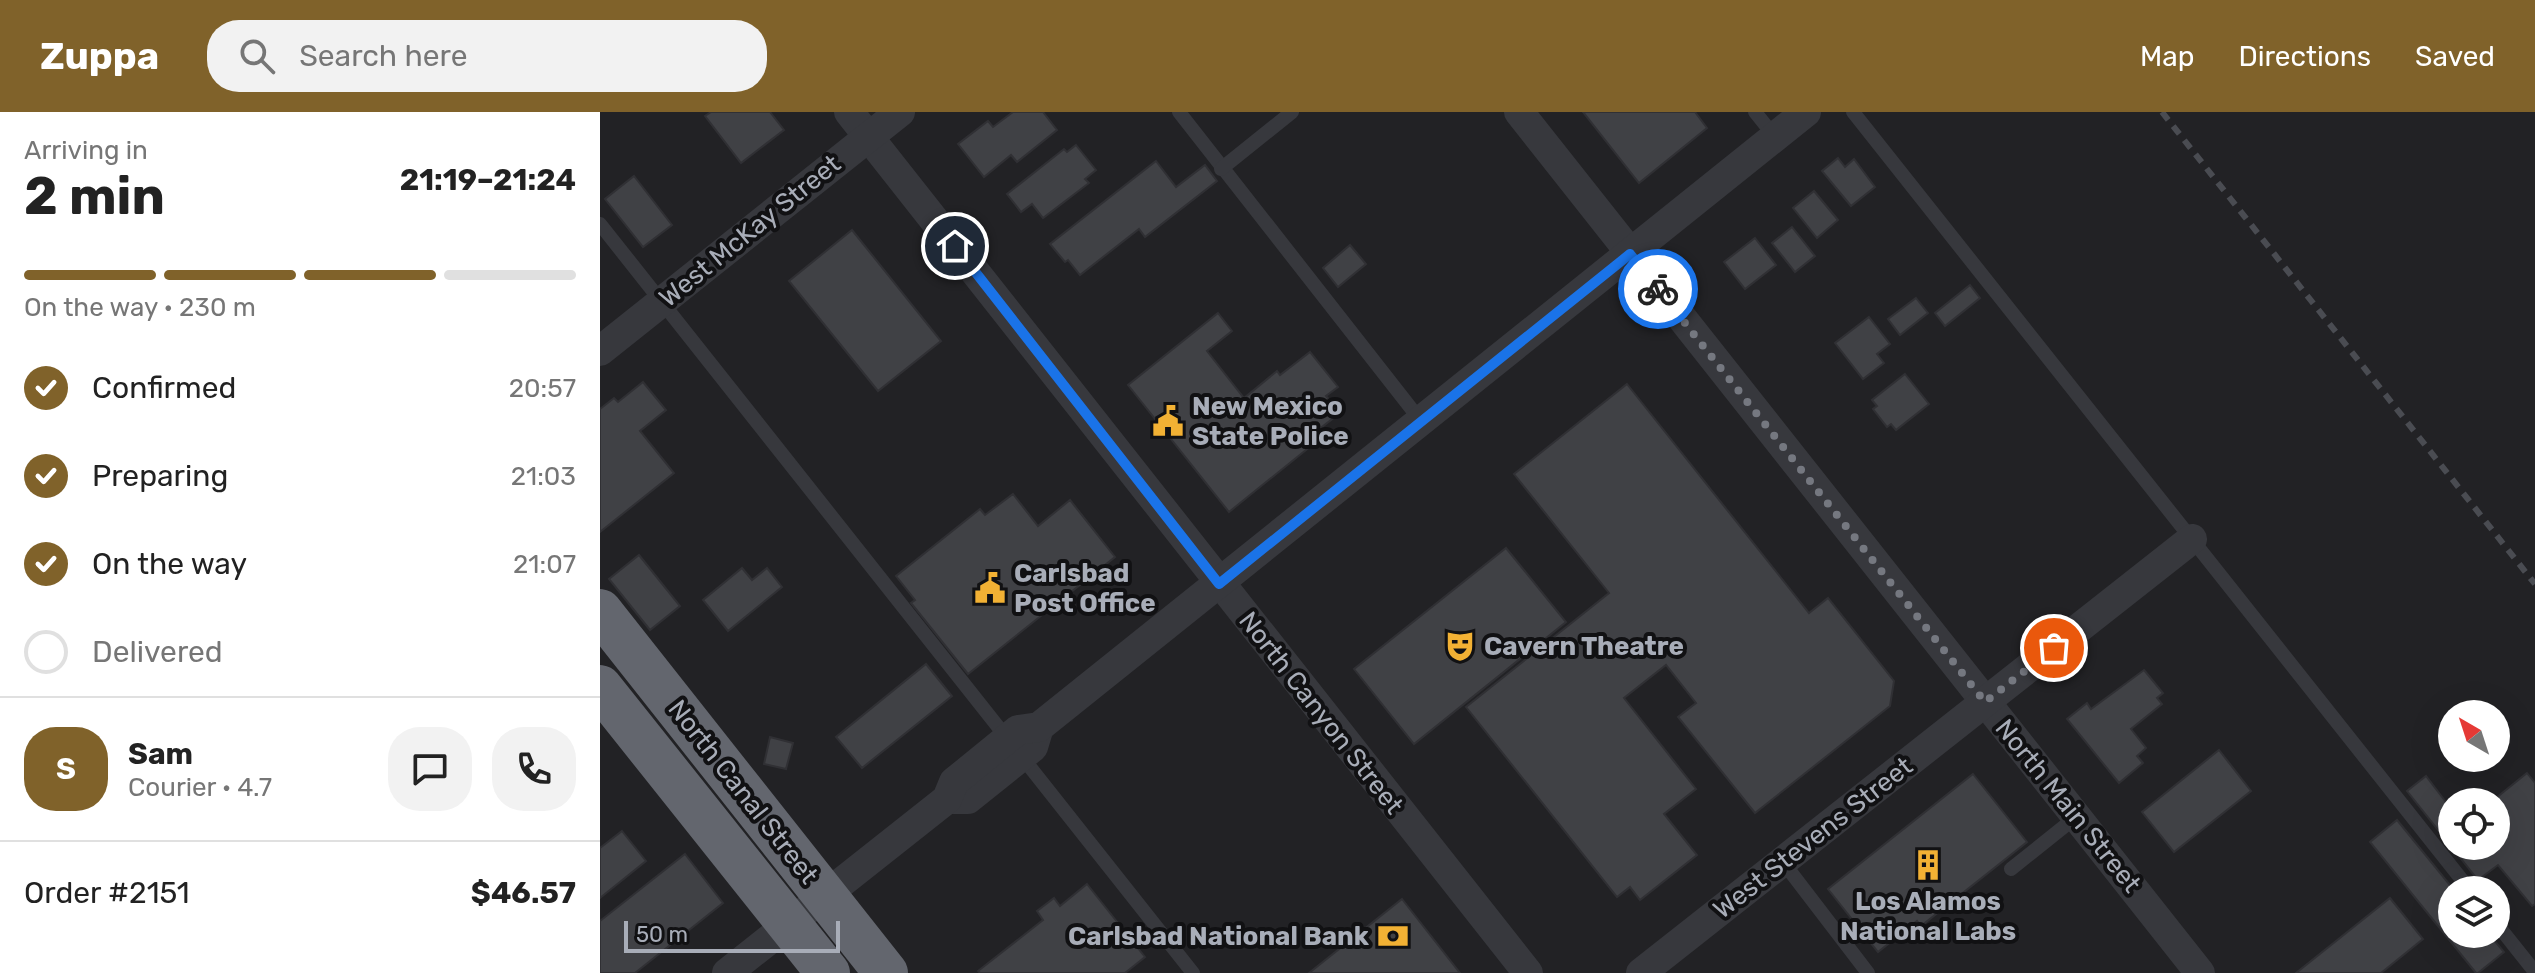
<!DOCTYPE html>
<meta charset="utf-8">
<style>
body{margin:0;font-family:Rubik,sans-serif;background:#f2f2f2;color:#222;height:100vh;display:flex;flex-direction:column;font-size:30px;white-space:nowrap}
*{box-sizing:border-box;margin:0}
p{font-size:26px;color:#767676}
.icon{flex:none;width:44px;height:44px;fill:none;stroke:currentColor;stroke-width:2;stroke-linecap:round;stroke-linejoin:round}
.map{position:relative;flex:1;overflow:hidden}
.side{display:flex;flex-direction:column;background:#fff;width:600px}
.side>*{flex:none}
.needle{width:52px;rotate:321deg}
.fabs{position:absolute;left:1838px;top:588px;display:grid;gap:16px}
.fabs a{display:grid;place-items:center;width:72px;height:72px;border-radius:50%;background:#fff;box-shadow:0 8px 32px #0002;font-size:40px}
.scale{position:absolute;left:24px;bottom:20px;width:216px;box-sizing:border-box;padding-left:8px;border:4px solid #a8adb8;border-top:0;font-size:22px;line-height:28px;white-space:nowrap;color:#a8adb8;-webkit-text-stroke:6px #111113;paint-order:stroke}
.pin{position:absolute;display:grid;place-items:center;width:68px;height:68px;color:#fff;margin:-34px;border:4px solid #fff;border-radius:50%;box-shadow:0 2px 8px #0007}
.courier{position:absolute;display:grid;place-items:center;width:80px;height:80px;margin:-40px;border:6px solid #1a73e8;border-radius:50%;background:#fff;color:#222;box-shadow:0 2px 10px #0007}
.overview em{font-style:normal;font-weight:700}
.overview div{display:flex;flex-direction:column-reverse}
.overview{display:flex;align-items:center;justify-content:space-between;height:136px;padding:0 24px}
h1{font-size:52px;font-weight:700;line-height:60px}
.bar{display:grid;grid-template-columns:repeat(4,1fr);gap:12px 8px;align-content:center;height:96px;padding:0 24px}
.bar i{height:10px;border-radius:6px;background:#e0e0e0}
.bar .current{background:#80622a}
.bar p{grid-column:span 4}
.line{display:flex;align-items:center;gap:20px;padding:0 24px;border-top:2px solid #e0e0e0}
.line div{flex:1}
.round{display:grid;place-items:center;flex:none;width:84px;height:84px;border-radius:32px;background:#f2f2f2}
ol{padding:0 24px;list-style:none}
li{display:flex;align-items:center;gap:24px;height:88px}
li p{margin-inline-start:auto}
li .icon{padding:8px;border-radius:50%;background:#80622a;color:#fff;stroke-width:4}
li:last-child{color:#767676}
li i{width:44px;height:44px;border:4px solid #e0e0e0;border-radius:50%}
header{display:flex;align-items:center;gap:48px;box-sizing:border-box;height:112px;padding:0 40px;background:#80622a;color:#fff}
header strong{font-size:38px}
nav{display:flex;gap:44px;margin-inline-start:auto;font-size:28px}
.search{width:560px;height:72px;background:#f2f2f2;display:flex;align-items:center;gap:20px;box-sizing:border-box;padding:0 28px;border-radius:32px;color:#767676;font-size:30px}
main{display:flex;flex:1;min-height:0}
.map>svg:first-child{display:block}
.built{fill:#222225;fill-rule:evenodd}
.building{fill:#404145;stroke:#303034;stroke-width:2}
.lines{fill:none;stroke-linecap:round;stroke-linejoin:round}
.lane{stroke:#37383d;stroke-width:14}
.street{stroke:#37383d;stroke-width:30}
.highway{stroke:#63666e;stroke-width:44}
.rail{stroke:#4a4c52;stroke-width:6;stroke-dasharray:10 8;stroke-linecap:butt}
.done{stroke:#757880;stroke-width:8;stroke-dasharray:0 14.4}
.route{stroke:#1a73e8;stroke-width:10}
.labels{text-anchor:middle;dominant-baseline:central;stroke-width:8;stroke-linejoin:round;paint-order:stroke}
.street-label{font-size:26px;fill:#a8adb8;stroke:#111113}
.poi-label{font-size:26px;font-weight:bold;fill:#a8adb8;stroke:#111113;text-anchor:start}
</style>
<header>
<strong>Zuppa</strong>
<div class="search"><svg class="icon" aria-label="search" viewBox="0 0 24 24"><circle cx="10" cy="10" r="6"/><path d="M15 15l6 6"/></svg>Search here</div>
<nav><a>Map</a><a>Directions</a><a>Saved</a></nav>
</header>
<main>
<section class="side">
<div class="overview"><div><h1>2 min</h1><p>Arriving in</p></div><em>21:19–21:24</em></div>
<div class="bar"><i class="current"></i><i class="current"></i><i class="current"></i><i></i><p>On the way · 230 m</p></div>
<ol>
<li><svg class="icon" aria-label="check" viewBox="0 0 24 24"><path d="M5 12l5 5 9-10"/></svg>Confirmed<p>20:57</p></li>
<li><svg class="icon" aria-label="check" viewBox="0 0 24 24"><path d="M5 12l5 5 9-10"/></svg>Preparing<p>21:03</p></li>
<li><svg class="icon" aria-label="check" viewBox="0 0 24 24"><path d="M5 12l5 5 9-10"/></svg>On the way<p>21:07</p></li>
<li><i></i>Delivered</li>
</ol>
<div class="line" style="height:144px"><b class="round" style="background:#80622a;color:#fff">S</b><div><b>Sam</b><p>Courier · 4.7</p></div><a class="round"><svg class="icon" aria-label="chat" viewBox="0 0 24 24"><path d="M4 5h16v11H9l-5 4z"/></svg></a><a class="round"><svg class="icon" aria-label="phone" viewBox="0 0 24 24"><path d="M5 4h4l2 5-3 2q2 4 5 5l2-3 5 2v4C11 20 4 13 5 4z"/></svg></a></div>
<div class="line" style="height:104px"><div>Order #2151</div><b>$46.57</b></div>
</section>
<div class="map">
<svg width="1935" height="861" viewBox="0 0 1935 861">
<rect width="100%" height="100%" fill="#161618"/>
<path class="built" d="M0,0H1935V861H0ZM1852,602H1896V646H1852ZM1852,690H1896V734H1852ZM1852,778H1896V822H1852Z"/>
<g class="building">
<polygon points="111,0 170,0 184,18 141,51 105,4"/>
<polygon points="413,0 443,0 457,18 417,50 411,43 384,65 358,32 388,9 393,15"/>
<polygon points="983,0 1095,0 1107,16 1039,71"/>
<polygon points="476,33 496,58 485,67 489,71 443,106 432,92 421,100 407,82 464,37 467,40"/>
<polygon points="1238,46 1245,55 1254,47 1275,75 1251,94 1222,59"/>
<polygon points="556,49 576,75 605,53 617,69 545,125 539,117 480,163 468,148 465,150 450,132"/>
<polygon points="34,64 72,113 43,135 5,87"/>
<polygon points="1214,79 1238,108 1217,126 1193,96"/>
<polygon points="1192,115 1215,144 1195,160 1172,131"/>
<polygon points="252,118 341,229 278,279 189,169"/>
<polygon points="1155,126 1176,153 1145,177 1124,150"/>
<polygon points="750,133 766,152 738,175 723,156"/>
<polygon points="1370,173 1380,186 1345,214 1335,201"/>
<polygon points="1316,186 1328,201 1300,223 1288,207"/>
<polygon points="618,201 632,219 607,239 644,286 677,259 680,263 710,240 738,275 726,284 740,301 722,315 727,321 629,400 528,273"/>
<polygon points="1269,205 1290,232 1277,242 1284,251 1263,267 1235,231"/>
<polygon points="1305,262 1329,292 1296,318 1291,312 1287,315 1273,297 1277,294 1272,288"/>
<polygon points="43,270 66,298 40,319 74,361 0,420 0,297 14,286 18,290"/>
<polygon points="1027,272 1209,501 1228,486 1294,569 1290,594 1155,701 1078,605 1096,591 1066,553 1024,586 1096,677 1064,702 1097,743 1040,788 1030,775 1017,785 866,595 1009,481 914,362"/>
<polygon points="413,382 438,414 470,388 515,445 368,562 311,491 315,488 296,464 380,397 385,403"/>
<polygon points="906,436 966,510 814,632 754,557"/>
<polygon points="39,443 80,494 50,518 9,467"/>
<polygon points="142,456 152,468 167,456 182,475 128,519 103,488"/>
<polygon points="326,552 352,584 262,656 236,625"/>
<polygon points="1544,558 1563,581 1557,586 1562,592 1531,617 1546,636 1537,644 1543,651 1519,671 1467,607 1487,591 1491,597"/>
<polygon points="170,625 193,631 186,657 164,652"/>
<polygon points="1619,638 1651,679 1574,740 1542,700"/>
<polygon points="1927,661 1935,671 1935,792 1932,794 1898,753 1878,768 1807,679 1826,664 1852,698 1852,734 1896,734 1896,690 1891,690"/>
<polygon points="1373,662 1427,730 1321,814 1317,809 1278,840 1228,777"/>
<polygon points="1797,708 1854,778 1852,822 1889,822 1904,840 1878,861 1876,861 1770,730"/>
<polygon points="22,719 46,749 0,786 0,736"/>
<polygon points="85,742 123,791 35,861 0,861 0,809"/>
<polygon points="487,772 545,845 525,861 380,861 378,859 443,808 437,799 454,786 460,794"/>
<polygon points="1790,786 1823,827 1781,861 1696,861"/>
<polygon points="802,787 860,861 709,861"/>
</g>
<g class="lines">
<g class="lane">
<polyline points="579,0 821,309"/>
<polyline points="1155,0 1175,25"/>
<polyline points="1253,0 1870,778"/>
<polyline points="621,57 692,0"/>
<polyline points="0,112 593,861"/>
<polyline points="1183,750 1268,861"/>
<polyline points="1411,757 1476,705"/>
<polyline points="1896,811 1935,860"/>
</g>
<g class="street">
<polyline points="249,0 928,861"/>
<polyline points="919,0 1600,861"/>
<polyline points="0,239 300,0"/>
<polyline points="347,687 368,687 433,635 439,615"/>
<polyline points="127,861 347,687 354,670 418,618 439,615 1206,0"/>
<polyline points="1041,861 1592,427"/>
</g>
<g class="highway">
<polyline points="0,499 286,861"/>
<polyline points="0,575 228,861"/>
</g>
<polyline class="rail" points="1562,0 1935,472"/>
</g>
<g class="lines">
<polyline class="done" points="1058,177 1385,590 1454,536"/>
<polyline class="route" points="355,134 619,472 1030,142 1058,177"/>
</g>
<defs>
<symbol id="civic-bare" viewBox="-9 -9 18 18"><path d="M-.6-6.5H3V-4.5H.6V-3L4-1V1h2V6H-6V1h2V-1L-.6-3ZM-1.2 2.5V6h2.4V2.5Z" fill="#f2b134" stroke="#111113" stroke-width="2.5" paint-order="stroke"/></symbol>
<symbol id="theatre-bare" viewBox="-9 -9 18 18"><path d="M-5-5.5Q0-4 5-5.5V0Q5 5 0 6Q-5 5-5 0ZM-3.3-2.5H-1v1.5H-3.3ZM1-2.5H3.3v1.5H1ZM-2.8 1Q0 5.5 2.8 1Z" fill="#f2b134" stroke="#111113" stroke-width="2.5" paint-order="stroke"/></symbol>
<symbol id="building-bare" viewBox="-9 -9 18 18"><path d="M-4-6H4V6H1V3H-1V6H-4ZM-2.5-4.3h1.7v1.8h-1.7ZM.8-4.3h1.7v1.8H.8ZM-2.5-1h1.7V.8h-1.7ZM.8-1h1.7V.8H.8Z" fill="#f2b134" stroke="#111113" stroke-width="2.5" paint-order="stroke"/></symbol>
<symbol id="bank-bare" viewBox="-9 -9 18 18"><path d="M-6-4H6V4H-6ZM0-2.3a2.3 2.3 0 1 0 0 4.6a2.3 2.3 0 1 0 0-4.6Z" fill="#f2b134" stroke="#111113" stroke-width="2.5" paint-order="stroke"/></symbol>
</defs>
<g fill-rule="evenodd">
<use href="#civic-bare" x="546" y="287" width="44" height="44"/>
<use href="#civic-bare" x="368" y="454" width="44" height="44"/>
<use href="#theatre-bare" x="838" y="512" width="44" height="44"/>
<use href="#building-bare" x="1306" y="731" width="44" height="44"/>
<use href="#bank-bare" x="771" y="802" width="44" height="44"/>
</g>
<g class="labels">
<g class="street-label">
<text transform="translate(150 119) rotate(-39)">West McKay Street</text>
<text transform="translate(721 601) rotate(52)">North Canyon Street</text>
<text transform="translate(143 680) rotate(52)">North Canal Street</text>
<text transform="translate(1468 694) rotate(51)">North Main Street</text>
<text transform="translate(1213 726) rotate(-38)">West Stevens Street</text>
</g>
<g class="poi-label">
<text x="592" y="294">New Mexico<tspan x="592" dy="30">State Police</tspan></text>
<text x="414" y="461">Carlsbad<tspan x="414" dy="30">Post Office</tspan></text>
<text x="884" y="534">Cavern Theatre</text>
<text x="1328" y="789" text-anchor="middle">Los Alamos<tspan x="1328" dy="30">National Labs</tspan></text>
<text x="769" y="824" text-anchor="end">Carlsbad National Bank</text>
</g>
</g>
</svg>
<div class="fabs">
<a><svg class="needle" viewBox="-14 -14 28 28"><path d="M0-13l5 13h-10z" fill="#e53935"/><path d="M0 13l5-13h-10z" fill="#767676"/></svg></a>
<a><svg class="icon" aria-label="locate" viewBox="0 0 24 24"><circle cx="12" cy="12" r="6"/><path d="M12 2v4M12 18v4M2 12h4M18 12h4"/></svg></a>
<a><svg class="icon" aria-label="layers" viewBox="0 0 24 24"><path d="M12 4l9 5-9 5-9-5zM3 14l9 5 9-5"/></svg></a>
</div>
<div class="scale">50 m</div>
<div class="pin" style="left:1454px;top:536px;background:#ea580c"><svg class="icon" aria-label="bag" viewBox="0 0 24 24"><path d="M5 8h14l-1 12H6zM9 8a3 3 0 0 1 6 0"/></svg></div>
<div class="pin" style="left:355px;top:134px;background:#1f2937"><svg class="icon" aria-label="home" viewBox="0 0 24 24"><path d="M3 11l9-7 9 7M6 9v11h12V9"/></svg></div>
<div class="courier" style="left:1058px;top:177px"><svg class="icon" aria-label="bike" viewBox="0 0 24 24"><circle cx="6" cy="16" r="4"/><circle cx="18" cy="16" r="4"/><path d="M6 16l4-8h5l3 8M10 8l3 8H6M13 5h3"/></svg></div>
</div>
</main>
